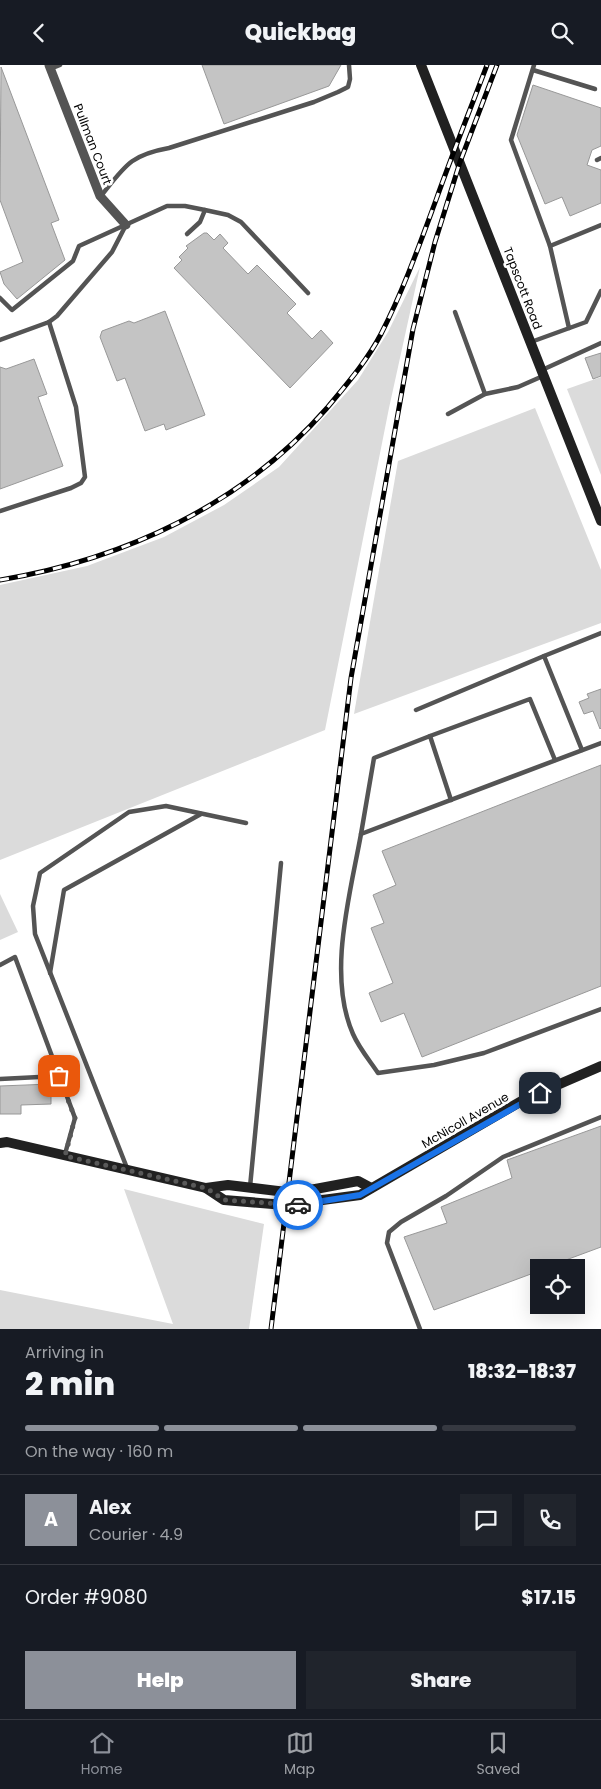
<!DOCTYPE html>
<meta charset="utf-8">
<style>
body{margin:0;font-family:Poppins,sans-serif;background:#20242c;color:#f1f3f6;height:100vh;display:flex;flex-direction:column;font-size:19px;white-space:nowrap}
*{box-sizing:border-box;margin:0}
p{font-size:16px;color:#9ea1a6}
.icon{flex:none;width:28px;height:28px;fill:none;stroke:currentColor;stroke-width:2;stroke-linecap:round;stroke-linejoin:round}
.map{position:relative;height:1264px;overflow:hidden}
.sheet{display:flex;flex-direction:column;background:#171b24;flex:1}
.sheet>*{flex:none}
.buttons{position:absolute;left:530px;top:1194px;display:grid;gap:10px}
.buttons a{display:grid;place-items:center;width:55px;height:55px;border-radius:0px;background:#171b24;box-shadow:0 5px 20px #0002;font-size:25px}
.pin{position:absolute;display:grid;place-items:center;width:42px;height:42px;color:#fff;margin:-21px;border-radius:10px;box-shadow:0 2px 8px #0006}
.courier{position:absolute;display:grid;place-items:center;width:50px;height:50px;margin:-25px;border:4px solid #1a73e8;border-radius:50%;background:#fff;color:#222;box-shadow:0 1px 6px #0007}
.overview em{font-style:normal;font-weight:800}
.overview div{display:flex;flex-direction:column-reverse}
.overview{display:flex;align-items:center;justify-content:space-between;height:85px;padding:0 25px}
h1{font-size:32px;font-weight:800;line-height:38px}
.bar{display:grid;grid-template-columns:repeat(4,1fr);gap:8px 5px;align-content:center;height:60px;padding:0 25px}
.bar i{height:6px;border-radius:4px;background:#363941}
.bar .on{background:#8c9099}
.bar p{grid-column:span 4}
.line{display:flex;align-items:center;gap:12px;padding:0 25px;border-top:1px solid #363941}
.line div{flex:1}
.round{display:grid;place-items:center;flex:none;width:52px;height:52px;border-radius:0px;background:#20242c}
.action{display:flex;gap:10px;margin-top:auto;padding:10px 25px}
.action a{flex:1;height:58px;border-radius:0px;background:#8c9099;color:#fff;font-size:20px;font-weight:800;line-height:58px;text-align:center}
.action a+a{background:#20242c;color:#f1f3f6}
header{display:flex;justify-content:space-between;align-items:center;height:65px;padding:0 25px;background:#171b24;font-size:22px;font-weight:800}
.tab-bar{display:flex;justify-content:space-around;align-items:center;height:70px;border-top:1px solid #363941;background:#171b24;font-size:14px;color:#9ea1a6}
.tab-bar a{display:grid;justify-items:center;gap:2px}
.tab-bar .on{color:#8c9099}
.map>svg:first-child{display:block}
.green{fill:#dbdbdb}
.building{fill:#c4c4c4;stroke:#989898}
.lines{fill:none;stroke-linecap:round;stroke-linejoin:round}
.lane{stroke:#545454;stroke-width:4.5}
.street{stroke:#545454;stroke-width:9}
.secondary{stroke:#212121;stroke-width:10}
.rail-casing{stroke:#000;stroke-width:5}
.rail{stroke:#fff;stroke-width:3;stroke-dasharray:9;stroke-linecap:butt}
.done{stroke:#595959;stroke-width:5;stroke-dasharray:0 9}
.route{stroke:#1a73e8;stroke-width:6}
.labels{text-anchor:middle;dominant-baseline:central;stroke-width:5;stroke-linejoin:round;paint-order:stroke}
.street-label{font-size:12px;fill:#000;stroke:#fff}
</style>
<header><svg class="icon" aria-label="back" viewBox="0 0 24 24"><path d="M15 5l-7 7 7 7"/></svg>Quickbag<svg class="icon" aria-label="search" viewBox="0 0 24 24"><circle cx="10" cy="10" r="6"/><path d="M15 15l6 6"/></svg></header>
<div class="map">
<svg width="601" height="1264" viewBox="0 0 601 1264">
<rect width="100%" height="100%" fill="#fff"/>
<g class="green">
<polygon points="420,202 389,343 325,665 0,795 0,520 87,501 164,472 224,440 279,402 358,315 388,267"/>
<polygon points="601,312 601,410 567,324"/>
<polygon points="535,343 601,505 601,558 354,649 398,396"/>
<polygon points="0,829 18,867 0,875"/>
<polygon points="124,1124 264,1159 249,1264 0,1264 0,1225 173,1259"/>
</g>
<g class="building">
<polygon points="202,0 341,0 329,21 224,59"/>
<polygon points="1,2 59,155 51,158 65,195 17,234 4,219 0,207 23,197 0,135"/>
<polygon points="533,20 601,43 601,81 592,85 587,100 601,105 601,138 570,151 562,132 545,139 517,70"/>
<polygon points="204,168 207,168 214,175 220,169 228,178 223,183 248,209 257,200 296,239 287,248 312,274 321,265 333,278 290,323 174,203 182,195 179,192 188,183 186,181"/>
<polygon points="165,246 205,350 166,365 164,359 145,366 125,313 117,316 100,272 102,266 129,256 134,258"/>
<polygon points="601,288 601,311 593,314 585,293"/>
<polygon points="34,294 47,329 38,332 63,401 0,424 0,302 6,304"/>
<polygon points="601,624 601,663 600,664 593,646 584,649 579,637 589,633 587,629"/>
<polygon points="601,700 601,921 422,992 404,948 381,957 369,928 393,918 371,863 384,858 373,830 396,820 382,786"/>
<polygon points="51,1019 51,1039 21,1040 21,1049 0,1049 0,1021"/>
<polygon points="601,1061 601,1182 547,1202 539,1202 539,1206 434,1245 404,1172 447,1158 441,1142 512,1113 507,1095"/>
</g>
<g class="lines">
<g class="lane">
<polyline points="534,0 511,75 550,181 569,263"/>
<polyline points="50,4 60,0"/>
<polyline points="533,5 595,24"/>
<polyline points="597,95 601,93"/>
<path d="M101,131C125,101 130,90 169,83L314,37L338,27L348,22L350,14L349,0"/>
<polyline points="187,169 200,157 205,145"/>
<polyline points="550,181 601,160"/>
<polyline points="0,233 12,245 73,196 79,181 167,141 185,141 205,145 228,150 241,157 308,228"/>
<polyline points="455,247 485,329"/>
<polyline points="0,275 49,257 57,251 112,187 126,160"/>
<polyline points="531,277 586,257 601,226"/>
<polyline points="542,305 601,278"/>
<polyline points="448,349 485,329 518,322 543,311"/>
<polyline points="0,446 71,423 81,418 85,412 76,342 49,257"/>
<polyline points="416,645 544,591"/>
<polyline points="430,671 530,634 555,695"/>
<path d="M601,678L361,769C350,830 327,910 353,969C359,983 370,996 378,1008L434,1000L484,988L601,944"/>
<polyline points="582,685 544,591 601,568"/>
<polyline points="361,769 374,693 430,671 451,735"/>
<polyline points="0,900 15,892 75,1053 65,1089"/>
<polyline points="50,908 64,825 201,749"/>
<polyline points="0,1014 59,1011"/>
<polyline points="127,1103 35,869 33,841 40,808 129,747 166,741 246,758"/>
<polyline points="250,1122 281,798"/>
<polyline points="420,1264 387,1178 389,1167 401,1157 446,1131 503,1092 601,1052"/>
</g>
<polyline class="street" points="49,0 100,131 126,160"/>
<g class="secondary">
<polyline points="421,0 601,456"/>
<polyline points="0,1078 7,1077 206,1123 224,1135 285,1140 360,1130 525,1034 601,1001"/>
<polyline points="206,1123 228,1120 294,1128 358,1116 371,1123"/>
</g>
<defs>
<g id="rail">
<path d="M0,515C125,494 242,440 327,343C346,320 367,296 381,269C403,226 419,181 436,135C452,90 470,45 487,0"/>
<polyline points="271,1264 351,613 413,264 435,177 460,97 497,0"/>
</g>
</defs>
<use href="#rail" class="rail-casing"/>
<use href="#rail" class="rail"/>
</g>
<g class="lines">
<polyline class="done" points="59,1011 75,1053 65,1091 206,1123 224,1135 298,1140"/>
<polyline class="route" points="298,1140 360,1130 540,1028"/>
</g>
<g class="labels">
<g class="street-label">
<text transform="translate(93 79) rotate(69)">Pullman Court</text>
<text transform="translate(523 223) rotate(69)">Tapscott Road</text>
<text transform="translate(465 1055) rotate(-30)">McNicoll Avenue</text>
</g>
</g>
</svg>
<div class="buttons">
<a><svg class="icon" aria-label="locate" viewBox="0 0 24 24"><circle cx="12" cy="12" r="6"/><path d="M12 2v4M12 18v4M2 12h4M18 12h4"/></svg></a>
</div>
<div class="pin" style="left:59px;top:1011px;background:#ea580c"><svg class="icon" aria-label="bag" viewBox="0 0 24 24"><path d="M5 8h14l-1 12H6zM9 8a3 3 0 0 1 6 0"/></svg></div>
<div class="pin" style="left:540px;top:1028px;background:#1f2937"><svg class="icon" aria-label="home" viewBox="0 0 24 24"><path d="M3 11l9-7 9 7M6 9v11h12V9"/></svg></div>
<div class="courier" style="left:298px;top:1140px"><svg class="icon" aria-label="car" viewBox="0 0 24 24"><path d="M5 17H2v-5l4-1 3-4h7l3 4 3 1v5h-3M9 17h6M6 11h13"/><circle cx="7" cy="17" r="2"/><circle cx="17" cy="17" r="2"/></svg></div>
</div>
<section class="sheet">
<div class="overview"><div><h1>2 min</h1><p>Arriving in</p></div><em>18:32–18:37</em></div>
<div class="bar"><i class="on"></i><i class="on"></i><i class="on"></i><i></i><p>On the way · 160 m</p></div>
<div class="line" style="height:90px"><b class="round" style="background:#8c9099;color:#fff">A</b><div><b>Alex</b><p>Courier · 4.9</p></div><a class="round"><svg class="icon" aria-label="chat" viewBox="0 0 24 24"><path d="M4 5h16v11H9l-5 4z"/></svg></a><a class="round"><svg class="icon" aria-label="phone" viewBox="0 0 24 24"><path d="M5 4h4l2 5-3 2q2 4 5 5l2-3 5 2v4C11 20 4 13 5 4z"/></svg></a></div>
<div class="line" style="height:65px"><div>Order #9080</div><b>$17.15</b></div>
<div class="action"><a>Help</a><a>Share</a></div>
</section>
<nav class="tab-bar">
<a class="on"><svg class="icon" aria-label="home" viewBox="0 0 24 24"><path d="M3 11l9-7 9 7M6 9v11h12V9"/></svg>Home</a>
<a><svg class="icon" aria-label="map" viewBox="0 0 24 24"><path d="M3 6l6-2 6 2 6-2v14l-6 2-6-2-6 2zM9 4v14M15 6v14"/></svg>Map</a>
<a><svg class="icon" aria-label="saved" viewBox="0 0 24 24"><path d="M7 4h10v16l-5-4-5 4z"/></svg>Saved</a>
</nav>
